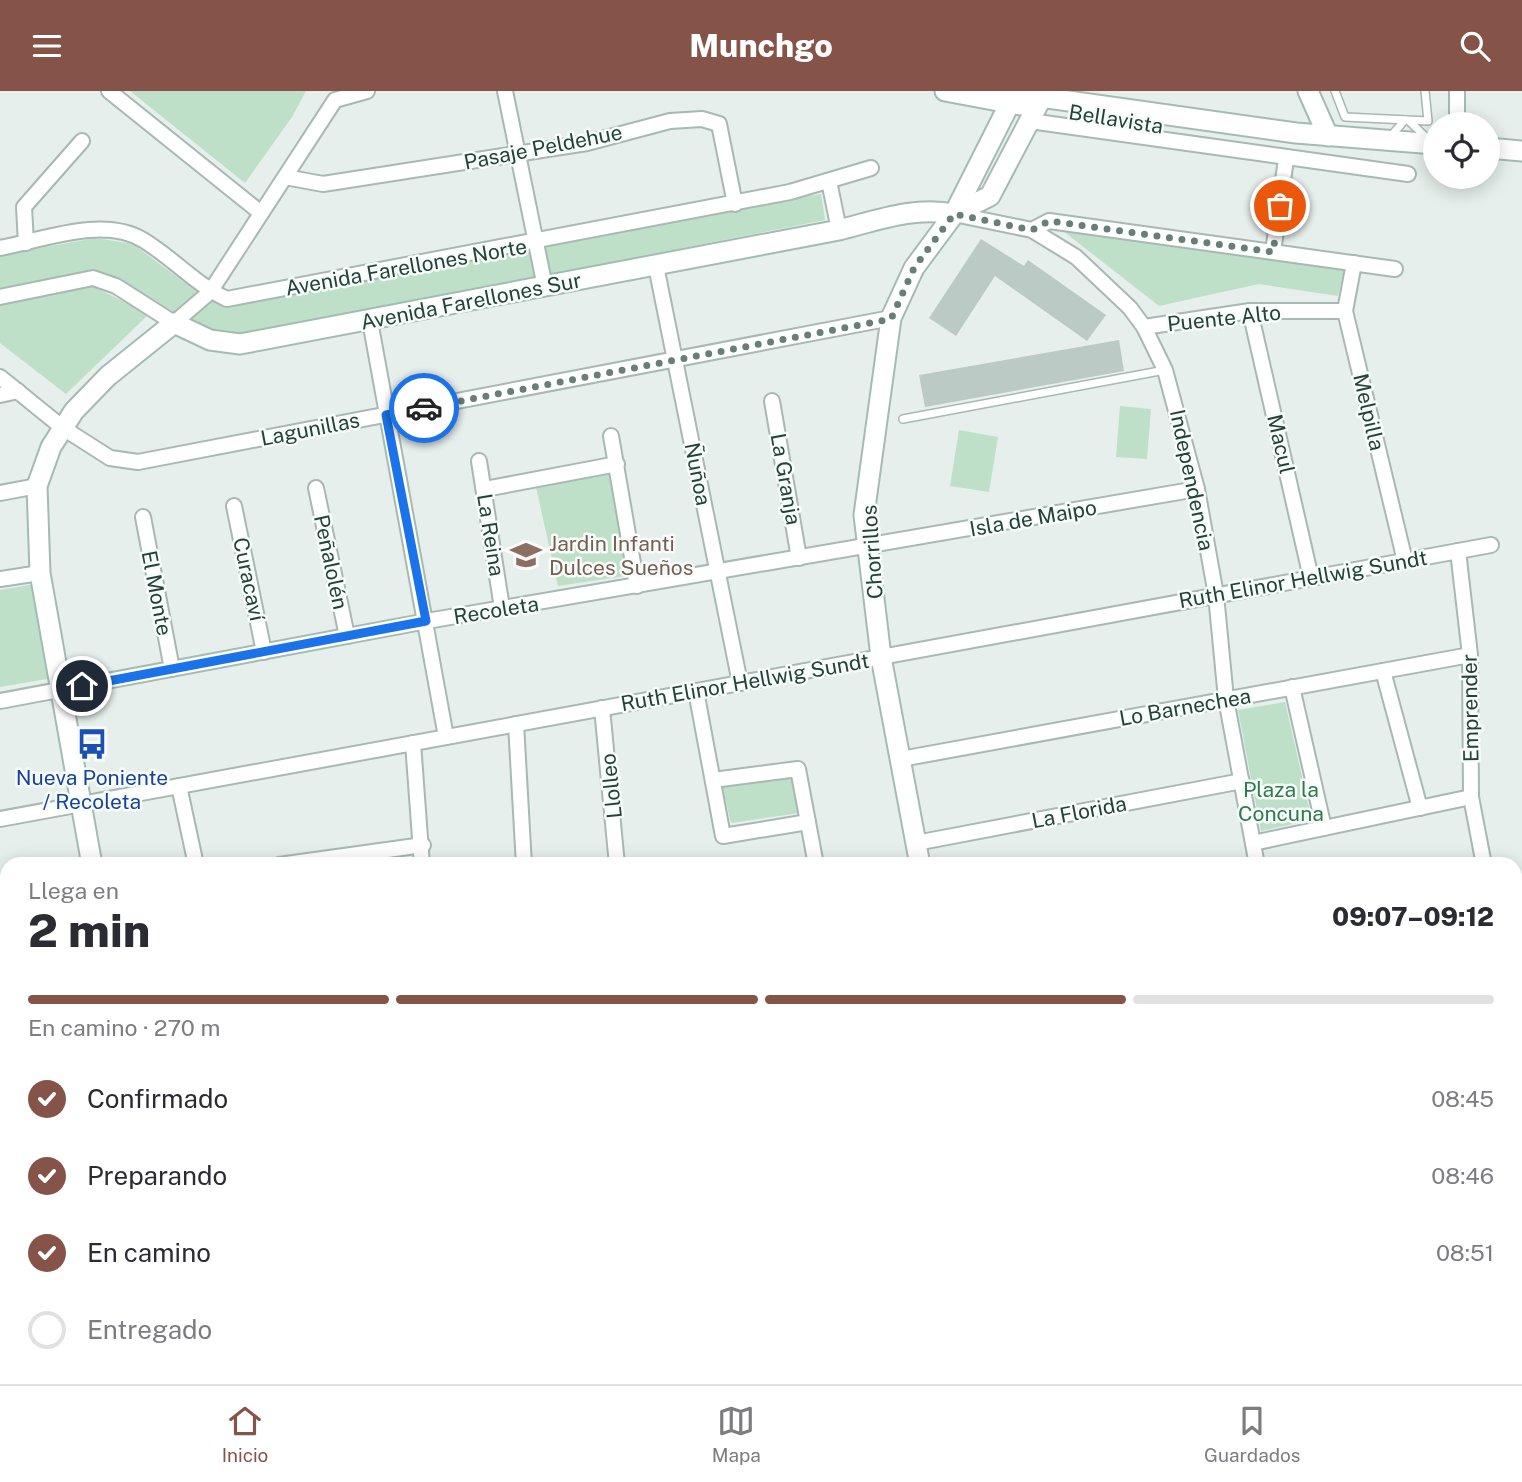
<!DOCTYPE html>
<html lang="es">
<meta charset="utf-8">
<style>
body{margin:0;font-family:"Public Sans",sans-serif;background:#f7f7f7;color:#2b2b33;height:100vh;display:flex;flex-direction:column;font-size:26px;white-space:nowrap}
*{box-sizing:border-box;margin:0}
p{font-size:23px;color:#7c7c81}
.icon{flex:none;width:38px;height:38px;fill:none;stroke:currentColor;stroke-width:2;stroke-linecap:round;stroke-linejoin:round}
.map{position:relative;flex:1;overflow:hidden}
.side{position:absolute;left:0px;top:766px;width:1522px;height:527px;display:flex;flex-direction:column;background:#fff;border-radius:21px 21px 0 0;box-shadow:0 4px 18px #0003}
.side>*{flex:none}
.tools{position:absolute;left:1423px;top:21px;display:grid;gap:14px}
.tools a{display:grid;place-items:center;width:77px;height:77px;border-radius:50%;background:#fff;box-shadow:0 4px 18px #0003;font-size:35px}
.pin{position:absolute;display:grid;place-items:center;width:60px;height:60px;color:#fff;margin:-30px;border:4px solid #fff;border-radius:50%;box-shadow:0 2px 7px #0007}
.courier{position:absolute;display:grid;place-items:center;width:70px;height:70px;margin:-35px;border:5px solid #1a73e8;border-radius:50%;background:#fff;color:#222;box-shadow:0 2px 9px #0007}
.headline em{font-style:normal;font-weight:800}
.headline div{display:flex;flex-direction:column-reverse}
.headline{display:flex;align-items:center;justify-content:space-between;height:119px;padding:0 28px}
h1{font-size:46px;font-weight:800;line-height:52px}
.bar{display:grid;grid-template-columns:repeat(4,1fr);gap:10px 7px;align-content:center;height:84px;padding:0 28px}
.bar i{height:9px;border-radius:5px;background:#e1e1e2}
.bar .current{background:#855347}
.bar p{grid-column:span 4}
ol{padding:0 28px;list-style:none}
li{display:flex;align-items:center;gap:21px;height:77px}
li p{margin-inline-start:auto}
li .icon{padding:7px;border-radius:50%;background:#855347;color:#fff;stroke-width:4}
li:last-child{color:#7c7c81}
li i{width:38px;height:38px;border:4px solid #e1e1e2;border-radius:50%}
header{display:flex;justify-content:space-between;align-items:center;height:91px;padding:0 28px;background:#855347;color:#fff;font-size:32px;font-weight:800}
.menu{display:flex;justify-content:space-around;align-items:center;height:98px;border-top:2px solid #e1e1e2;background:#fff;font-size:19px;color:#7c7c81}
.menu a{display:grid;justify-items:center;gap:4px}
.menu .current{color:#855347}
.map>svg:first-child{display:block}
.green{fill:#bfe0c8}
.building{fill:#bbcac4}
.lines{fill:none;stroke-linecap:round;stroke-linejoin:round}
.lane-casing{stroke:#a8b8b2;stroke-width:10}
.street-casing{stroke:#a8b8b2;stroke-width:18}
.secondary-casing{stroke:#a4bbb3;stroke-width:23}
.lane{stroke:#fff;stroke-width:7}
.street{stroke:#fff;stroke-width:14}
.secondary{stroke:#fff;stroke-width:19}
.done{stroke:#687f78;stroke-width:7;stroke-dasharray:0 12.6}
.route{stroke:#1a73e8;stroke-width:9}
.labels{text-anchor:middle;dominant-baseline:central;stroke-width:5;stroke-linejoin:round;paint-order:stroke}
.street-label{font-size:21px;fill:#24423a;stroke:#f7fbf9}
.education-label{font-size:21px;fill:#785e54;stroke:#f7fbf9;text-anchor:start}
.transit-label{font-size:21px;fill:#164399;stroke:#f7fbf9}
.park-label{font-size:21px;fill:#2d7a4b;stroke:#f7fbf9}
</style>
<header><svg class="icon" aria-label="menu" viewBox="0 0 24 24"><path d="M4 6h16M4 12h16M4 18h16"/></svg>Munchgo<svg class="icon" aria-label="search" viewBox="0 0 24 24"><circle cx="10" cy="10" r="6"/><path d="M15 15l6 6"/></svg></header>
<div class="map">
<svg width="1522" height="1293" viewBox="0 0 1522 1293">
<rect width="100%" height="100%" fill="#e6efeb"/>
<g class="green">
<polygon points="130,0 306,0 292,26 245,92"/>
<polygon points="821,103 825,129 243,244 213,244 119,189 92,182 0,198 0,164 96,147 133,153 201,204 227,212"/>
<polygon points="1063,140 1344,179 1338,205 1259,193 1159,215"/>
<polygon points="90,194 149,223 66,303 0,252 0,214"/>
<polygon points="1120,315 1151,318 1147,368 1116,366"/>
<polygon points="959,339 998,346 989,401 950,395"/>
<polygon points="610,381 633,484 558,495 536,396"/>
<polygon points="35,493 53,587 0,596 0,499"/>
<polygon points="1285,611 1312,729 1261,740 1238,619"/>
<polygon points="792,685 799,722 731,732 722,695"/>
</g>
<g class="building">
<polygon points="981,148 1024,175 1028,169 1106,224 1087,250 995,185 956,245 929,227"/>
<polygon points="1119,249 1124,280 925,316 919,284"/>
</g>
<g class="lines">
<defs>
<g id="lane">
<polyline points="1335,0 1345,26 1428,30 1425,0"/>
<polyline points="1409,30 1429,49"/>
<polyline points="1389,47 1405,29"/>
<polyline points="903,328 1165,279"/>
<polyline points="1516,900 1522,903"/>
</g>
<g id="street">
<polyline points="109,0 261,122"/>
<polyline points="505,0 545,196"/>
<polyline points="1457,0 1457,33"/>
<polyline points="1030,30 1408,83"/>
<polyline points="285,86 323,93 587,52 670,30 702,28 719,33 735,113"/>
<polyline points="829,90 839,139"/>
<polyline points="954,123 1032,139 1076,166 1130,217 1144,236 1165,279 1197,398 1216,504 1226,608 1257,774"/>
<polyline points="1032,139 1049,130 1395,178"/>
<polyline points="26,152 24,116 82,50"/>
<path d="M0,157C43,149 103,125 143,149C173,167 196,194 227,208L790,101L871,77"/>
<polyline points="1273,161 1286,68"/>
<polyline points="1354,172 1345,220 1405,470"/>
<polyline points="656,175 740,592"/>
<polyline points="0,206 93,187 116,195 174,232 210,201 335,9 367,0"/>
<polyline points="1250,220 1311,487"/>
<polyline points="370,230 446,646"/>
<polyline points="1144,236 1250,220 1345,220"/>
<polyline points="0,286 63,337 110,367 138,371 891,227"/>
<polyline points="0,304 18,300"/>
<polyline points="772,310 799,467"/>
<polyline points="611,345 637,495"/>
<polyline points="479,370 502,517"/>
<polyline points="316,397 347,545"/>
<polyline points="485,398 617,373"/>
<polyline points="0,402 37,395"/>
<polyline points="234,415 264,561"/>
<polyline points="143,426 172,578"/>
<polyline points="1458,460 1470,564 1471,706 1484,774"/>
<polyline points="0,488 40,482"/>
<polyline points="1383,580 1420,717"/>
<polyline points="1292,596 1324,737"/>
<polyline points="696,600 723,745 808,731"/>
<polyline points="0,610 427,530 1197,398"/>
<polyline points="602,617 617,774"/>
<polyline points="516,633 524,774"/>
<polyline points="413,652 422,774"/>
<polyline points="901,668 1470,564"/>
<polyline points="713,689 798,678 816,774"/>
<polyline points="179,695 196,774"/>
<polyline points="0,728 1491,454"/>
<polyline points="916,752 1242,690"/>
<polyline points="1253,752 1471,706"/>
<polyline points="279,774 423,754"/>
<polyline points="0,799 7,798"/>
<polyline points="0,896 7,894"/>
<polyline points="1516,942 1522,977"/>
<polyline points="1516,996 1522,994"/>
<polyline points="0,1137 7,1136"/>
<polyline points="1516,1229 1522,1228"/>
<polyline points="1516,1275 1522,1274"/>
<polyline points="65,1286 66,1293"/>
<polyline points="402,1286 403,1293"/>
<polyline points="497,1286 498,1293"/>
<polyline points="760,1286 762,1293"/>
<polyline points="280,1293 316,1286"/>
<polyline points="834,1293 871,1286"/>
<polyline points="1236,1293 1256,1286"/>
</g>
<g id="secondary">
<polyline points="945,0 1020,14"/>
<polyline points="1308,0 1328,45"/>
<polyline points="1005,1 1296,42 1435,53"/>
<polyline points="1488,57 1522,60"/>
<polyline points="954,123 990,105 1042,6"/>
<path d="M92,774L40,482L37,395L51,356L74,320L108,285L174,232L210,249L240,253L839,139C878,129 915,115 954,123"/>
<polyline points="920,774 881,566 864,424 891,227 914,177 954,123 1015,2"/>
<polyline points="0,1004 7,1003"/>
<polyline points="0,1030 7,1029"/>
<polyline points="1516,1096 1522,1095"/>
<polyline points="1516,1123 1522,1122"/>
<polyline points="187,1286 189,1293"/>
<polyline points="1017,1286 1018,1293"/>
</g>
</defs>
<use href="#lane" class="lane-casing"/>
<use href="#street" class="street-casing"/>
<use href="#secondary" class="secondary-casing"/>
<use href="#lane" class="lane"/>
<use href="#street" class="street"/>
<use href="#secondary" class="secondary"/>
</g>
<g class="lines">
<polyline class="done" points="424,317 891,228 914,177 954,123 1032,139 1049,130 1273,161 1280,115"/>
<polyline class="route" points="82,595 426,530 386,324 424,317"/>
</g>
<defs>
<symbol id="school-bare" viewBox="-9 -9 18 18"><path d="M0-5L7-2L0 1L-7-2ZM-4 1L0 2.5L4 1V4Q0 6-4 4Z" fill="#8d6e63" stroke="#f7fbf9" stroke-width="2.5" paint-order="stroke"/></symbol>
<symbol id="bus-bare" viewBox="-9 -9 18 18"><path d="M-5-6H5V4H4V6H2V4H-2V6H-4V4H-5ZM-3.5-4V0h7V-4ZM-3.5 1.2v1.5H-2V1.2ZM2 1.2v1.5H3.5V1.2Z" fill="#1a4fb4" stroke="#f7fbf9" stroke-width="2.5" paint-order="stroke"/></symbol>
</defs>
<g fill-rule="evenodd">
<use href="#school-bare" x="504" y="442" width="44" height="44"/>
<use href="#bus-bare" x="70" y="631" width="44" height="44"/>
</g>
<g class="labels">
<g class="street-label">
<text transform="translate(1116 28) rotate(9)">Bellavista</text>
<text transform="translate(543 56) rotate(-11)">Pasaje Peldehue</text>
<text transform="translate(406 176) rotate(-10)">Avenida Farellones Norte</text>
<text transform="translate(471 210) rotate(-11)">Avenida Farellones Sur</text>
<text transform="translate(1224 227) rotate(-6)">Puente Alto</text>
<text transform="translate(1369 321) rotate(77)">Melpilla</text>
<text transform="translate(310 338) rotate(-11)">Lagunillas</text>
<text transform="translate(1281 353) rotate(77)">Macul</text>
<text transform="translate(698 383) rotate(79)">Ñuñoa</text>
<text transform="translate(786 388) rotate(80)">La Granja</text>
<text transform="translate(1192 389) rotate(78)">Independencia</text>
<text transform="translate(1033 427) rotate(-10)">Isla de Maipo</text>
<text transform="translate(491 444) rotate(81)">La Reina</text>
<text transform="translate(872 461) rotate(-94)">Chorrillos</text>
<text transform="translate(331 471) rotate(78)">Peñalolén</text>
<text transform="translate(249 488) rotate(78)">Curacaví</text>
<text transform="translate(1303 488) rotate(-10)">Ruth Elinor Hellwig Sundt</text>
<text transform="translate(157 502) rotate(79)">El Monte</text>
<text transform="translate(496 519) rotate(-9)">Recoleta</text>
<text transform="translate(745 591) rotate(-10)">Ruth Elinor Hellwig Sundt</text>
<text transform="translate(1185 616) rotate(-10)">Lo Barnechea</text>
<text transform="translate(1470 617) rotate(-91)">Emprender</text>
<text transform="translate(611 695) rotate(-96)">Llolleo</text>
<text transform="translate(1079 721) rotate(-11)">La Florida</text>
</g>
<g class="education-label">
<text x="549" y="452">Jardin Infanti<tspan x="549" dy="24">Dulces Sueños</tspan></text>
</g>
<g class="transit-label">
<text x="92" y="686">Nueva Poniente<tspan x="92" dy="24">/ Recoleta</tspan></text>
</g>
<g class="park-label">
<text x="1281" y="698">Plaza la<tspan x="1281" dy="24">Concuna</tspan></text>
</g>
</g>
</svg>
<div class="tools">
<a><svg class="icon" aria-label="locate" viewBox="0 0 24 24"><circle cx="12" cy="12" r="6"/><path d="M12 2v4M12 18v4M2 12h4M18 12h4"/></svg></a>
</div>
<div class="pin" style="left:1280px;top:115px;background:#ea580c"><svg class="icon" aria-label="bag" viewBox="0 0 24 24"><path d="M5 8h14l-1 12H6zM9 8a3 3 0 0 1 6 0"/></svg></div>
<div class="pin" style="left:82px;top:595px;background:#1f2937"><svg class="icon" aria-label="home" viewBox="0 0 24 24"><path d="M3 11l9-7 9 7M6 9v11h12V9"/></svg></div>
<div class="courier" style="left:424px;top:317px"><svg class="icon" aria-label="car" viewBox="0 0 24 24"><path d="M5 17H2v-5l4-1 3-4h7l3 4 3 1v5h-3M9 17h6M6 11h13"/><circle cx="7" cy="17" r="2"/><circle cx="17" cy="17" r="2"/></svg></div>
<section class="side">
<div class="headline"><div><h1>2 min</h1><p>Llega en</p></div><em>09:07–09:12</em></div>
<div class="bar"><i class="current"></i><i class="current"></i><i class="current"></i><i></i><p>En camino · 270 m</p></div>
<ol>
<li><svg class="icon" aria-label="check" viewBox="0 0 24 24"><path d="M5 12l5 5 9-10"/></svg>Confirmado<p>08:45</p></li>
<li><svg class="icon" aria-label="check" viewBox="0 0 24 24"><path d="M5 12l5 5 9-10"/></svg>Preparando<p>08:46</p></li>
<li><svg class="icon" aria-label="check" viewBox="0 0 24 24"><path d="M5 12l5 5 9-10"/></svg>En camino<p>08:51</p></li>
<li><i></i>Entregado</li>
</ol>
</section>
</div>
<nav class="menu">
<a class="current"><svg class="icon" aria-label="home" viewBox="0 0 24 24"><path d="M3 11l9-7 9 7M6 9v11h12V9"/></svg>Inicio</a>
<a><svg class="icon" aria-label="map" viewBox="0 0 24 24"><path d="M3 6l6-2 6 2 6-2v14l-6 2-6-2-6 2zM9 4v14M15 6v14"/></svg>Mapa</a>
<a><svg class="icon" aria-label="saved" viewBox="0 0 24 24"><path d="M7 4h10v16l-5-4-5 4z"/></svg>Guardados</a>
</nav>
